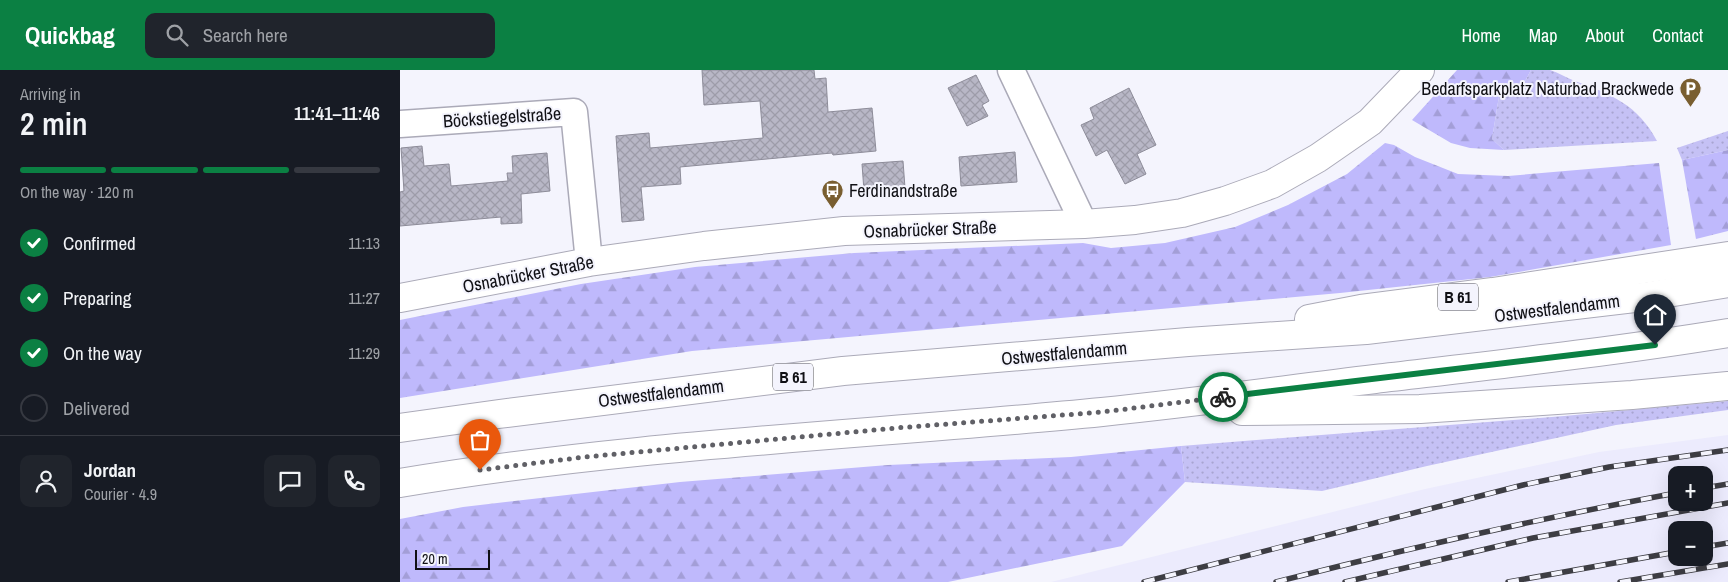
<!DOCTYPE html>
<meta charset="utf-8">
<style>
body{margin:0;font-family:"Archivo Narrow",sans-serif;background:#20242c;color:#f1f3f6;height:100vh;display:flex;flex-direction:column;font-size:19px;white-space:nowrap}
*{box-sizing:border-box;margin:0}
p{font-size:16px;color:#9ea1a6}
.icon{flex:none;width:28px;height:28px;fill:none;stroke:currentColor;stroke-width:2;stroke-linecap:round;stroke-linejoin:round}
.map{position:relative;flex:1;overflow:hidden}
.drawer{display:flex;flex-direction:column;background:#171b24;width:400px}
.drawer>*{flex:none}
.buttons{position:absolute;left:1268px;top:396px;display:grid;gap:10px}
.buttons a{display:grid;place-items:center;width:45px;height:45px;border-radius:10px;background:#171b24;box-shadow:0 5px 20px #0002;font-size:25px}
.scale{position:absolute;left:15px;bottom:12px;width:75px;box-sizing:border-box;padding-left:5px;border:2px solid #101015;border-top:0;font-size:14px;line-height:18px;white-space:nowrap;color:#101015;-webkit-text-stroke:4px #f4f4fd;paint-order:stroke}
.pin{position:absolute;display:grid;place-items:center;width:42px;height:42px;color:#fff;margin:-51px -21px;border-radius:50% 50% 50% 0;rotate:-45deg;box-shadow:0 0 5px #0007}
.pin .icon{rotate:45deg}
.courier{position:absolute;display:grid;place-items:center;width:50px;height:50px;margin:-25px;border:4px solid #0b8043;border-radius:50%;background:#fff;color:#222;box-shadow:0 1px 6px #0007}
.head em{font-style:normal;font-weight:600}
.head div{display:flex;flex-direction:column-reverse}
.head{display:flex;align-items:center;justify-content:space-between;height:85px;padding:0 20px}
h1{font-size:32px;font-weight:600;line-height:38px}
.bar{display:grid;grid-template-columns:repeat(4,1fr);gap:8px 5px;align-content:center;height:60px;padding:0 20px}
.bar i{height:6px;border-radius:4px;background:#363941}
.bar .current{background:#0b8043}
.bar p{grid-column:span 4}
.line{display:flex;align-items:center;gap:12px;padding:0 20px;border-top:1px solid #363941}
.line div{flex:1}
.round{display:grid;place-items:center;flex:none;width:52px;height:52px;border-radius:10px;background:#20242c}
ol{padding:0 20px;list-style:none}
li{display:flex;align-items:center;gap:15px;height:55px}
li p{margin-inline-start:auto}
li .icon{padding:5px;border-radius:50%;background:#0b8043;color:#fff;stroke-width:4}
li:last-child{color:#9ea1a6}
li i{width:28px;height:28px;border:2px solid #363941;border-radius:50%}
header{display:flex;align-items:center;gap:30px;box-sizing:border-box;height:70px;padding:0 25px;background:#0b8043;color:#fff}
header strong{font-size:24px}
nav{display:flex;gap:28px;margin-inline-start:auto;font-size:18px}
.search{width:350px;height:45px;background:#20242c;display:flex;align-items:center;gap:12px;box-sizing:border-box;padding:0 18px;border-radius:10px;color:#9ea1a6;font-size:19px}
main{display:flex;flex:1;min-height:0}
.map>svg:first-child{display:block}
.built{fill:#ecebfd;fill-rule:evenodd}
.grass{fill:url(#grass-dots)}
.forest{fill:url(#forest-firs)}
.building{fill:url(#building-cross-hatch);stroke:#8d8c99}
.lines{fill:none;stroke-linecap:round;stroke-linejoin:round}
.minor-casing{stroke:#abaab8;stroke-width:29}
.secondary-casing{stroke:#abaab8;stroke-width:30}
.trunk-casing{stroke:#abaab8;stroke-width:30}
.minor{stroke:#fff;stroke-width:26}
.secondary{stroke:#fff;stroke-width:28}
.trunk{stroke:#fff;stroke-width:28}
.rail-casing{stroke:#3d3d43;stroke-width:5.5}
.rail{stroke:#f4f4fd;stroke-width:4;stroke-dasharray:11;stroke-linecap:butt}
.done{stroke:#606066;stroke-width:5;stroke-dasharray:0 9}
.route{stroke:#0b8043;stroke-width:6}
.labels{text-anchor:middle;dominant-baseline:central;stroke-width:4;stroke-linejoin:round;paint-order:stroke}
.shield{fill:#f4f4fd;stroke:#54545b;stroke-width:1}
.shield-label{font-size:16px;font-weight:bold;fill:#101015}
.poi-label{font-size:18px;fill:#101015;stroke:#f4f4fd;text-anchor:end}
.street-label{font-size:18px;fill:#101015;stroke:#f4f4fd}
</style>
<header>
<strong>Quickbag</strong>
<div class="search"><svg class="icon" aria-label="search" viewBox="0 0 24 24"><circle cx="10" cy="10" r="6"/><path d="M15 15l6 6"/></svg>Search here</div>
<nav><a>Home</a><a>Map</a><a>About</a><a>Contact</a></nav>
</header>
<main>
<section class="drawer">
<div class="head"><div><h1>2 min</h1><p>Arriving in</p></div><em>11:41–11:46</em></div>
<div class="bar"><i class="current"></i><i class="current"></i><i class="current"></i><i></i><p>On the way · 120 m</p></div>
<ol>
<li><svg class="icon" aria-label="check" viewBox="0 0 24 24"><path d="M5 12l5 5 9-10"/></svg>Confirmed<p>11:13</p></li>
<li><svg class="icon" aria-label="check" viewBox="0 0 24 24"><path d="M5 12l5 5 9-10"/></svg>Preparing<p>11:27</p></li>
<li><svg class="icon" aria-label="check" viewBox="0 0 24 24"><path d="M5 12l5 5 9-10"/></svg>On the way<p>11:29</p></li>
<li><i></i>Delivered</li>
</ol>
<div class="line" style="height:90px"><a class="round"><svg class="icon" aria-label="person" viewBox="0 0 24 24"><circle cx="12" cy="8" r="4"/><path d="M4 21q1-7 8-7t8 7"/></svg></a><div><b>Jordan</b><p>Courier · 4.9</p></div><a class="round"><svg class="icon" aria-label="chat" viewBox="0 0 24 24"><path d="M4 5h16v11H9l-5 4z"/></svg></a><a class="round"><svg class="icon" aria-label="phone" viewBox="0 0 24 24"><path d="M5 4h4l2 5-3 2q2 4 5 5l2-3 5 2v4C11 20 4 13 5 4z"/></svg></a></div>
</section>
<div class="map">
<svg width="1328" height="512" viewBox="0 0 1328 512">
<defs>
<pattern id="grass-dots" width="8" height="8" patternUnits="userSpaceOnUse" patternTransform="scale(1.25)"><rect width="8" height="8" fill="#c5c1f5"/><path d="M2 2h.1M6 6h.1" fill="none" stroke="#a8a5d1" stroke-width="1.8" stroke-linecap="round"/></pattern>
<pattern id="forest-firs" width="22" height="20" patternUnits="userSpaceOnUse" patternTransform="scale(1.25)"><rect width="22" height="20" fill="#bfb9fc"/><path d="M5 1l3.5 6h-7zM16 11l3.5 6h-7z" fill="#a39ed7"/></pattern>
<pattern id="building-cross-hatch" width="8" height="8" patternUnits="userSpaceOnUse" patternTransform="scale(1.25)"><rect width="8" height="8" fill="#b8b7c6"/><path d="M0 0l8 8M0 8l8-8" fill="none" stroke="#9d9ca9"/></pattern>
</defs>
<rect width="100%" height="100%" fill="#f4f4fd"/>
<path class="built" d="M1328,365V512H651L1025,419L1199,382ZM1276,405H1304V432H1276ZM1276,460H1304V488H1276Z"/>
<g class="grass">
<path d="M1131,0C1137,0 1144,0 1150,0C1159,3 1167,8 1175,11C1211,24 1238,35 1257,71L1104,80L1092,69L1099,26H1117Z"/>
<polygon points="1328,61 1328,80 1282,90 1277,78"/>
<polygon points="1328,331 1328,340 1216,355 1027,396 922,421 785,412 781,376 1164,346"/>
</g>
<g class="forest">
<polygon points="1057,0 1131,0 1117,26 1099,26 1092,69 1104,80 1070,78 1051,73 1012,50"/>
<polygon points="985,73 994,75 1015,87 1058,104 1108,106 1259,93 1271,175 1090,207 940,223 292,281 0,328 0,250 181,214 295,197 454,183 683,173 711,178 765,173 835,157 888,135 947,104"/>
<polygon points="1328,80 1328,161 1296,169 1282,90"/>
<polygon points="781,376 785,412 722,476 548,512 0,512 0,449 63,437 280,412 488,395 671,387"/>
</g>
<g class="building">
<polygon points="302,0 414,0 415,9 426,8 428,42 472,38 476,81 433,85 432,83 280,97 281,114 241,117 244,150 222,152 216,66 249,63 250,78 363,68 360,31 304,35"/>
<polygon points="576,5 589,31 582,35 588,46 567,56 548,18"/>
<polygon points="729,18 756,75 737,84 746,104 725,114 707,80 696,86 681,55 694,49 690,38"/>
<polygon points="22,76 24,96 49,94 51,116 108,111 107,103 113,103 112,86 147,83 150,121 121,124 122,153 101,154 101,147 0,156 0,122 4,121 1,78"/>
<polygon points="615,82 617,112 561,116 559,87"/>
<polygon points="503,91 505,118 464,121 462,94"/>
</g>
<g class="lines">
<defs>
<g id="minor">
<polyline points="611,0 684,154"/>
<polyline points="0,54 174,42 189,192"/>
</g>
<polyline id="secondary" points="0,228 189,192 304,176 444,161 684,154 735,150 782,143 825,131 872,114 918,88 970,52 1020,0"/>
<g id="trunk">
<polyline points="909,249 961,239 1093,222 1328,186"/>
<polyline points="842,341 1020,339 1232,325 1328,316"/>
<polyline points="0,358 99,344 443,301 788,272 966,260 1243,227 1328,213"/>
<path d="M0,413C232,374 468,365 702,342C793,333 884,320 975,309C1093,295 1211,282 1328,263"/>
</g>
</defs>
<use href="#minor" class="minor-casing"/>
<use href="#secondary" class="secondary-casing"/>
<use href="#trunk" class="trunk-casing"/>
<use href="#minor" class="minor"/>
<use href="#secondary" class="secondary"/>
<use href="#trunk" class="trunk"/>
<defs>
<g id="rail">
<polyline points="1304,418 1328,414"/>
<polyline points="1304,477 1328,473"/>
<polyline points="744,512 1123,415 1209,397 1328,380"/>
<path d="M876,512C1009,478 1142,448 1276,423"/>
<polyline points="945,512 1133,468 1328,433"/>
<polyline points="1108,512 1276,482"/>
<polyline points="1220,512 1328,494"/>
</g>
</defs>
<use href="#rail" class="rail-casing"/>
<use href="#rail" class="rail"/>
</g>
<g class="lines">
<polyline class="done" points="80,400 185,387 496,358 702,342 823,327"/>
<polyline class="route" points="823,327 1255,275"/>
</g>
<defs>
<symbol id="parking-pin" viewBox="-11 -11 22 30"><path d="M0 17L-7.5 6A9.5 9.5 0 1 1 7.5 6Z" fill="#795e30" stroke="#f4f4fd"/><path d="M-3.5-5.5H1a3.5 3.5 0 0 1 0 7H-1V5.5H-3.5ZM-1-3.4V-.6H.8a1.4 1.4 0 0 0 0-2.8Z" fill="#fff"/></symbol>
<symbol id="bus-pin" viewBox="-11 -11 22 30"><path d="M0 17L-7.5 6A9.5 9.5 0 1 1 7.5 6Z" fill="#795e30" stroke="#f4f4fd"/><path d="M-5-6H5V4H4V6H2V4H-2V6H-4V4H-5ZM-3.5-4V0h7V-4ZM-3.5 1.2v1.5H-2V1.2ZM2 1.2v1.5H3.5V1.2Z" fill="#fff"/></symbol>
</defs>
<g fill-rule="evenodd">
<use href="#parking-pin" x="1278" y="6" width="25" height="34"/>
<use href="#bus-pin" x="420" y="108" width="25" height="34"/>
</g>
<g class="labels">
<g class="shield">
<rect x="1038" y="213.5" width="40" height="27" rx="4"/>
<rect x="373" y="293.5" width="40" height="27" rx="4"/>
</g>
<g class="shield-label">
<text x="1058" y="227">B 61</text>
<text x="393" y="307">B 61</text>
</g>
<g class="poi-label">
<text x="1274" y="18">Bedarfsparkplatz Naturbad Brackwede</text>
<text x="449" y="120" text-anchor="start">Ferdinandstraße</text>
</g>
<g class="street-label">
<text transform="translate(102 47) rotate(-4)">Böckstiegelstraße</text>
<text transform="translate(530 159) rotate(-2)">Osnabrücker Straße</text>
<text transform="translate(128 204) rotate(-11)">Osnabrücker Straße</text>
<text transform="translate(1157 238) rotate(-7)">Ostwestfalendamm</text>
<text transform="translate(664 283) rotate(-5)">Ostwestfalendamm</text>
<text transform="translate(261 323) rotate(-7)">Ostwestfalendamm</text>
</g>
</g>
</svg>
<div class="buttons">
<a>+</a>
<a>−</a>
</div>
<div class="scale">20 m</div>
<div class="pin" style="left:80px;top:400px;background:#ea580c"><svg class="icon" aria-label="bag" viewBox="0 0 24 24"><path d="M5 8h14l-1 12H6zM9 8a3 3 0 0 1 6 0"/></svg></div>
<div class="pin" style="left:1255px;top:275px;background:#1f2937"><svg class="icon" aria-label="home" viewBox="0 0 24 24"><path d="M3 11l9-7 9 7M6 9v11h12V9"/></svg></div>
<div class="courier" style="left:823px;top:327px"><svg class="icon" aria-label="bike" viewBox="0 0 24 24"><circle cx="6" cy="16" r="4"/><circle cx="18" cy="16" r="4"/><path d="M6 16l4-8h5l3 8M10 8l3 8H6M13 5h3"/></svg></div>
</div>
</main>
